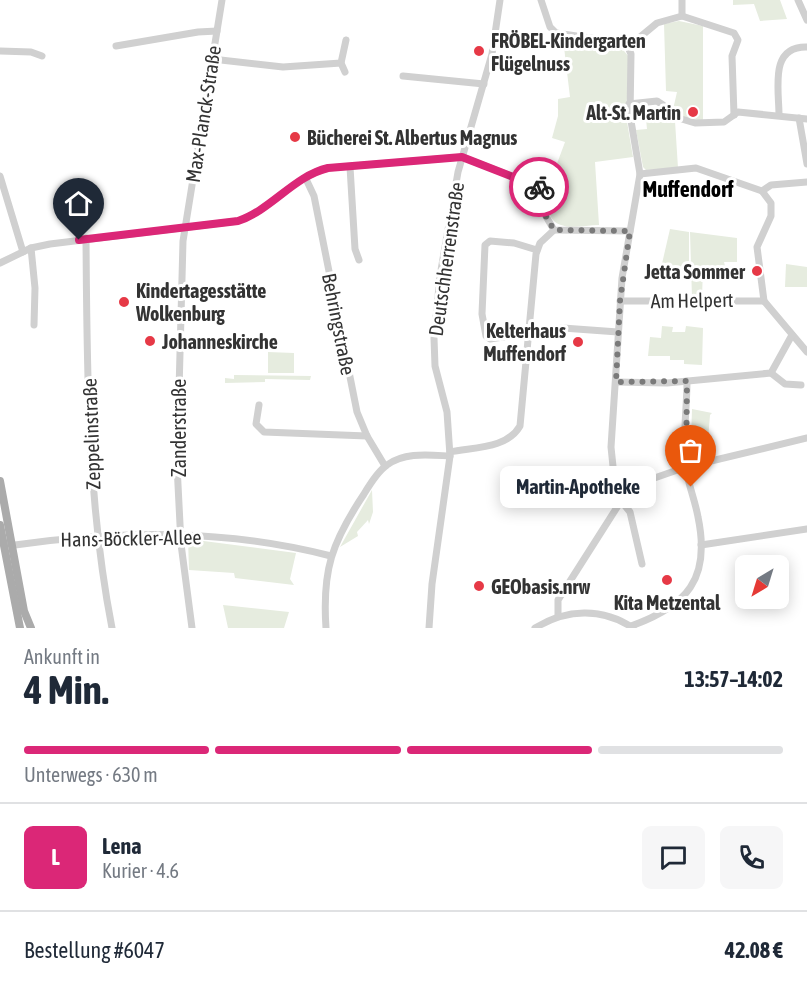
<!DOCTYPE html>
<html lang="de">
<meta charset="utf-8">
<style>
body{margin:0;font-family:"Asap Condensed",sans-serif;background:#f6f6f7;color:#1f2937;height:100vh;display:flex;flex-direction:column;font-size:22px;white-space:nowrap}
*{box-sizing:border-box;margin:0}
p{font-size:20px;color:#747a83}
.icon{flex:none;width:33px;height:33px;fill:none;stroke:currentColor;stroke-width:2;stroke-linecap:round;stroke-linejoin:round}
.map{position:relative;height:628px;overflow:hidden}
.drawer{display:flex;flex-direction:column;background:#fff;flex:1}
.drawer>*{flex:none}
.needle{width:39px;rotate:218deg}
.fabs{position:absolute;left:735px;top:555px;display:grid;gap:12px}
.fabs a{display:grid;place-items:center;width:54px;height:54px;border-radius:9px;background:#fff;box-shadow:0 3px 15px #0003;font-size:30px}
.pin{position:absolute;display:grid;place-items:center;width:51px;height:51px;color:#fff;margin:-62px -26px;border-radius:50% 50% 50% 0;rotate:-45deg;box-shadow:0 0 6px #0007}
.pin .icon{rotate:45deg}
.courier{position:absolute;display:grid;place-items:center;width:60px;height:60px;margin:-30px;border:4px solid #db2777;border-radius:50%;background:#fff;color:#222;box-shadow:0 2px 8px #0007}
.bubble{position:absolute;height:42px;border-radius:9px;background:#fff;box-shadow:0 3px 15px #0003;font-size:20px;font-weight:700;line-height:42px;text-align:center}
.headline em{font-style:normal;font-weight:700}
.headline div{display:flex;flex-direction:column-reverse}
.headline{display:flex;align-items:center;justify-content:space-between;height:102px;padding:0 24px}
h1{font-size:39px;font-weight:700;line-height:45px}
.bar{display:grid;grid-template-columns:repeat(4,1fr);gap:9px 6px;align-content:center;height:72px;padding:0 24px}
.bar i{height:8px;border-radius:4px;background:#e0e1e3}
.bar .selected{background:#db2777}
.bar p{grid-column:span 4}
.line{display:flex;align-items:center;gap:15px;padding:0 24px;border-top:2px solid #e0e1e3}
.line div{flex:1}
.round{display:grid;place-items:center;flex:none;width:63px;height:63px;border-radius:9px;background:#f6f6f7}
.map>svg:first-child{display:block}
.green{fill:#e6ecdf}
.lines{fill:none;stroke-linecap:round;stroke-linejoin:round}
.minor{stroke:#d0d0d0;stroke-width:7}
.major{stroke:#ababab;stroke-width:8}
.done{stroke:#7a7a7a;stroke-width:6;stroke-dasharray:0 10.8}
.route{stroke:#db2777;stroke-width:8}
.poi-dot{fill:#e63946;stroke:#fff;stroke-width:2}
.labels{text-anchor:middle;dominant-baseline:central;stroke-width:6;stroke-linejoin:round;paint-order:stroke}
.poi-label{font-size:20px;font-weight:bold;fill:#333;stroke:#fff;text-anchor:start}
.street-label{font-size:20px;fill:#333;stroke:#fff}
.quarter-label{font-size:22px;font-weight:bold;fill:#000;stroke:#fff}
</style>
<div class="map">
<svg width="807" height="628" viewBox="0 0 807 628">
<rect width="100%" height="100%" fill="#fff"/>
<g class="green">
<polygon points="733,0 780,0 787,19 760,21 754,4 733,5"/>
<polygon points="679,21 703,26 703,120 692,120 672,114 677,92 666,91 664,24"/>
<path d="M566,39L620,46L629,57L626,116L633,157L595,162L599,225C587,225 571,229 561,225C533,216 559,160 565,142L552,138L558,116V99L570,97L564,47Z"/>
<polygon points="664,115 675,121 678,168 646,170 643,167 636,130 647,129 646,119"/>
<polygon points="670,229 689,232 689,267 661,268"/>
<polygon points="690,232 737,238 737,262 724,262 725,266 737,267 703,267 702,298 692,298"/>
<polygon points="786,264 807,267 807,287 785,287"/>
<polygon points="662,326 673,327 672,332 685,332 686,326 703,328 702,365 684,364 684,360 670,360 670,356 648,356 650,337 661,338"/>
<polygon points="268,352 294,353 294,373 268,373"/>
<polygon points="234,375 311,376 310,380 265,379 265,382 225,383 225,378 234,379"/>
<polygon points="692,409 712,413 710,415 708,440 693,442 691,439"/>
<polygon points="372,490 373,512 369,524 368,520 357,532 358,536 340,547"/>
<polygon points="188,539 296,553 290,579 294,585 235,578 234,573 189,570"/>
<polygon points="223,605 289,612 284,628 228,628"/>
</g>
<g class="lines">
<g class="minor">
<polyline points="541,0 550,27 556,33 624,43 628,47"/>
<polyline points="798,0 807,20"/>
<polyline points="682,16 682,0"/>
<polyline points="116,46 198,32 217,31"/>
<polyline points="628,47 631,54 630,115 640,174 622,278 611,447 614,476 620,490 621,501 630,512 642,564"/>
<polyline points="628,47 657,23 682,16 734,33 738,40 732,56 734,115"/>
<polyline points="0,51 31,52 42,56"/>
<polyline points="212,59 283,67 341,63 346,40"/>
<polyline points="341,63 345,72"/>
<polyline points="403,76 484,84"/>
<polyline points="629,104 657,101 663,105 668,115 695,123 724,122 738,112 807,119"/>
<path d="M779,115C779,89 769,46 807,47"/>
<polyline points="799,118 807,164"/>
<polyline points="350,167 355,249 359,260"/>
<polyline points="640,174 696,168 762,191 771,203 771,216 757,247 764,301 807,352"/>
<polyline points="0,176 23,252"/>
<polyline points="306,179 314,196 357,412 367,436 385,466"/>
<polyline points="762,191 771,185 807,182"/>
<path d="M86,238C87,369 87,500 112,628"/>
<polyline points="31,248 35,288 34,325"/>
<polyline points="537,250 514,243 490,241 485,245 482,314 486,336 490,339 563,328 618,332"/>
<path d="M0,263L31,248L50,244L238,221C271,210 294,176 328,168L462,157L540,187L544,191V213L554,230L630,231"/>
<polyline points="620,301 764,301"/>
<polyline points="771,373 785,384 801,385"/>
<polyline points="616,382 667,383 771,373 792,335"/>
<polyline points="259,405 256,424 264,432 367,436"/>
<path d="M450,452C473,447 507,449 520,426L536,254L540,243L554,230"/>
<polyline points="620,490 686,467 807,438"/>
<path d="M8,543L15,545C121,530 226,529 331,556"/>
<polyline points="701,545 807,529"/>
<polyline points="558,616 558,600 621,501"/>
<path d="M631,626C687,606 711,579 698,517C695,500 688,484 686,468C682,440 687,409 687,381"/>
<polyline points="192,628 181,544 177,465 183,241 222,0"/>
<path d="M326,628C322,570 332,542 364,494C370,484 378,471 387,465C405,452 428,455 450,456"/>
<polyline points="429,628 432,584 450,456 447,412 435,366 434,338 440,276 458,172 492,54 500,0"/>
<path d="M535,628C566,609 602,607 633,628"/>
</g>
<g class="major">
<polyline points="0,481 24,611 31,628"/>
<polyline points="0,525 20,628"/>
</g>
</g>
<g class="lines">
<polyline class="done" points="539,187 544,191 544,213 554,230 630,231 620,301 616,382 687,381 686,467 691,487"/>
<path class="route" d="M79,240L238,221C271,210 294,176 328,168L462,157L539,187"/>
</g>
<g class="poi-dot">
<circle cx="479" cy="51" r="6"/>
<circle cx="693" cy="112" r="6"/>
<circle cx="295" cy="137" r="6"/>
<circle cx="757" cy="271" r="6"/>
<circle cx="124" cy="302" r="6"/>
<circle cx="150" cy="341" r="6"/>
<circle cx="578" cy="342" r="6"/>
<circle cx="667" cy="580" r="6"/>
<circle cx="479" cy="586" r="6"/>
</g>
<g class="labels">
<g class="poi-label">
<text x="491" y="40">FRÖBEL-Kindergarten<tspan x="491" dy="23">Flügelnuss</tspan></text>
<text x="681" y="112" text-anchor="end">Alt-St. Martin</text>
<text x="307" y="137">Bücherei St. Albertus Magnus</text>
<text x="745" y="271" text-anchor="end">Jetta Sommer</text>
<text x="136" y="290">Kindertagesstätte<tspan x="136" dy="23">Wolkenburg</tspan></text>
<text x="566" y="330" text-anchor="end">Kelterhaus<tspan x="566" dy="23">Muffendorf</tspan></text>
<text x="162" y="341">Johanneskirche</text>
<text x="491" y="586">GEObasis.nrw</text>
<text x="667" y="602" text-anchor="middle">Kita Metzental</text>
</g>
<g class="street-label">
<text transform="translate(203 114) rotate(-81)">Max-Planck-Straße</text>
<text transform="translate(446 259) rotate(-82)">Deutschherrenstraße</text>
<text transform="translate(692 300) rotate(-1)">Am Helpert</text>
<text transform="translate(339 324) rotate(79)">Behringstraße</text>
<text transform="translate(178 428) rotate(-90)">Zanderstraße</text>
<text transform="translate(91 434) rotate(-92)">Zeppelinstraße</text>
<text transform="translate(131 538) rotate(-1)">Hans-Böckler-Allee</text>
</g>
<g class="quarter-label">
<text x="688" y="189">Muffendorf</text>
</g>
</g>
</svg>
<div class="fabs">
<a><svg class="needle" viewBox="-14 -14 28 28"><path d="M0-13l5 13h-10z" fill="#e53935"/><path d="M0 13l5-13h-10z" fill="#747a83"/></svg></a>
</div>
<div class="pin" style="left:691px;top:487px;background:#ea580c"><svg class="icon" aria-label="bag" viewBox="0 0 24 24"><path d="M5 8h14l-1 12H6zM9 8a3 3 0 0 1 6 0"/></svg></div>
<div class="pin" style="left:79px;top:240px;background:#1f2937"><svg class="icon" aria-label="home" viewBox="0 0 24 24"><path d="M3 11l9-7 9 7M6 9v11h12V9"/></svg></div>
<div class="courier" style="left:539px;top:187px"><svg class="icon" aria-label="bike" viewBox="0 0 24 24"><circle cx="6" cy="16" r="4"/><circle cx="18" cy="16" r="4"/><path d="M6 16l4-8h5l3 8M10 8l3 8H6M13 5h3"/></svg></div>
<div class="bubble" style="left:500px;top:466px;width:156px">Martin-Apotheke</div>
</div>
<section class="drawer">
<div class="headline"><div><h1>4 Min.</h1><p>Ankunft in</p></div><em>13:57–14:02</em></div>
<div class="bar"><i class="selected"></i><i class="selected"></i><i class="selected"></i><i></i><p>Unterwegs · 630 m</p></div>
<div class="line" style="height:108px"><b class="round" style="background:#db2777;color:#fff">L</b><div><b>Lena</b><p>Kurier · 4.6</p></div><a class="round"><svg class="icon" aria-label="chat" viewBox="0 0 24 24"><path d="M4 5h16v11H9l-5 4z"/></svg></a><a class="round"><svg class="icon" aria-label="phone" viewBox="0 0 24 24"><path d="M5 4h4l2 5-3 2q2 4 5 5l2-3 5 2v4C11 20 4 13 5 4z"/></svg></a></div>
<div class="line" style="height:78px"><div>Bestellung #6047</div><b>42.08 €</b></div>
</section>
